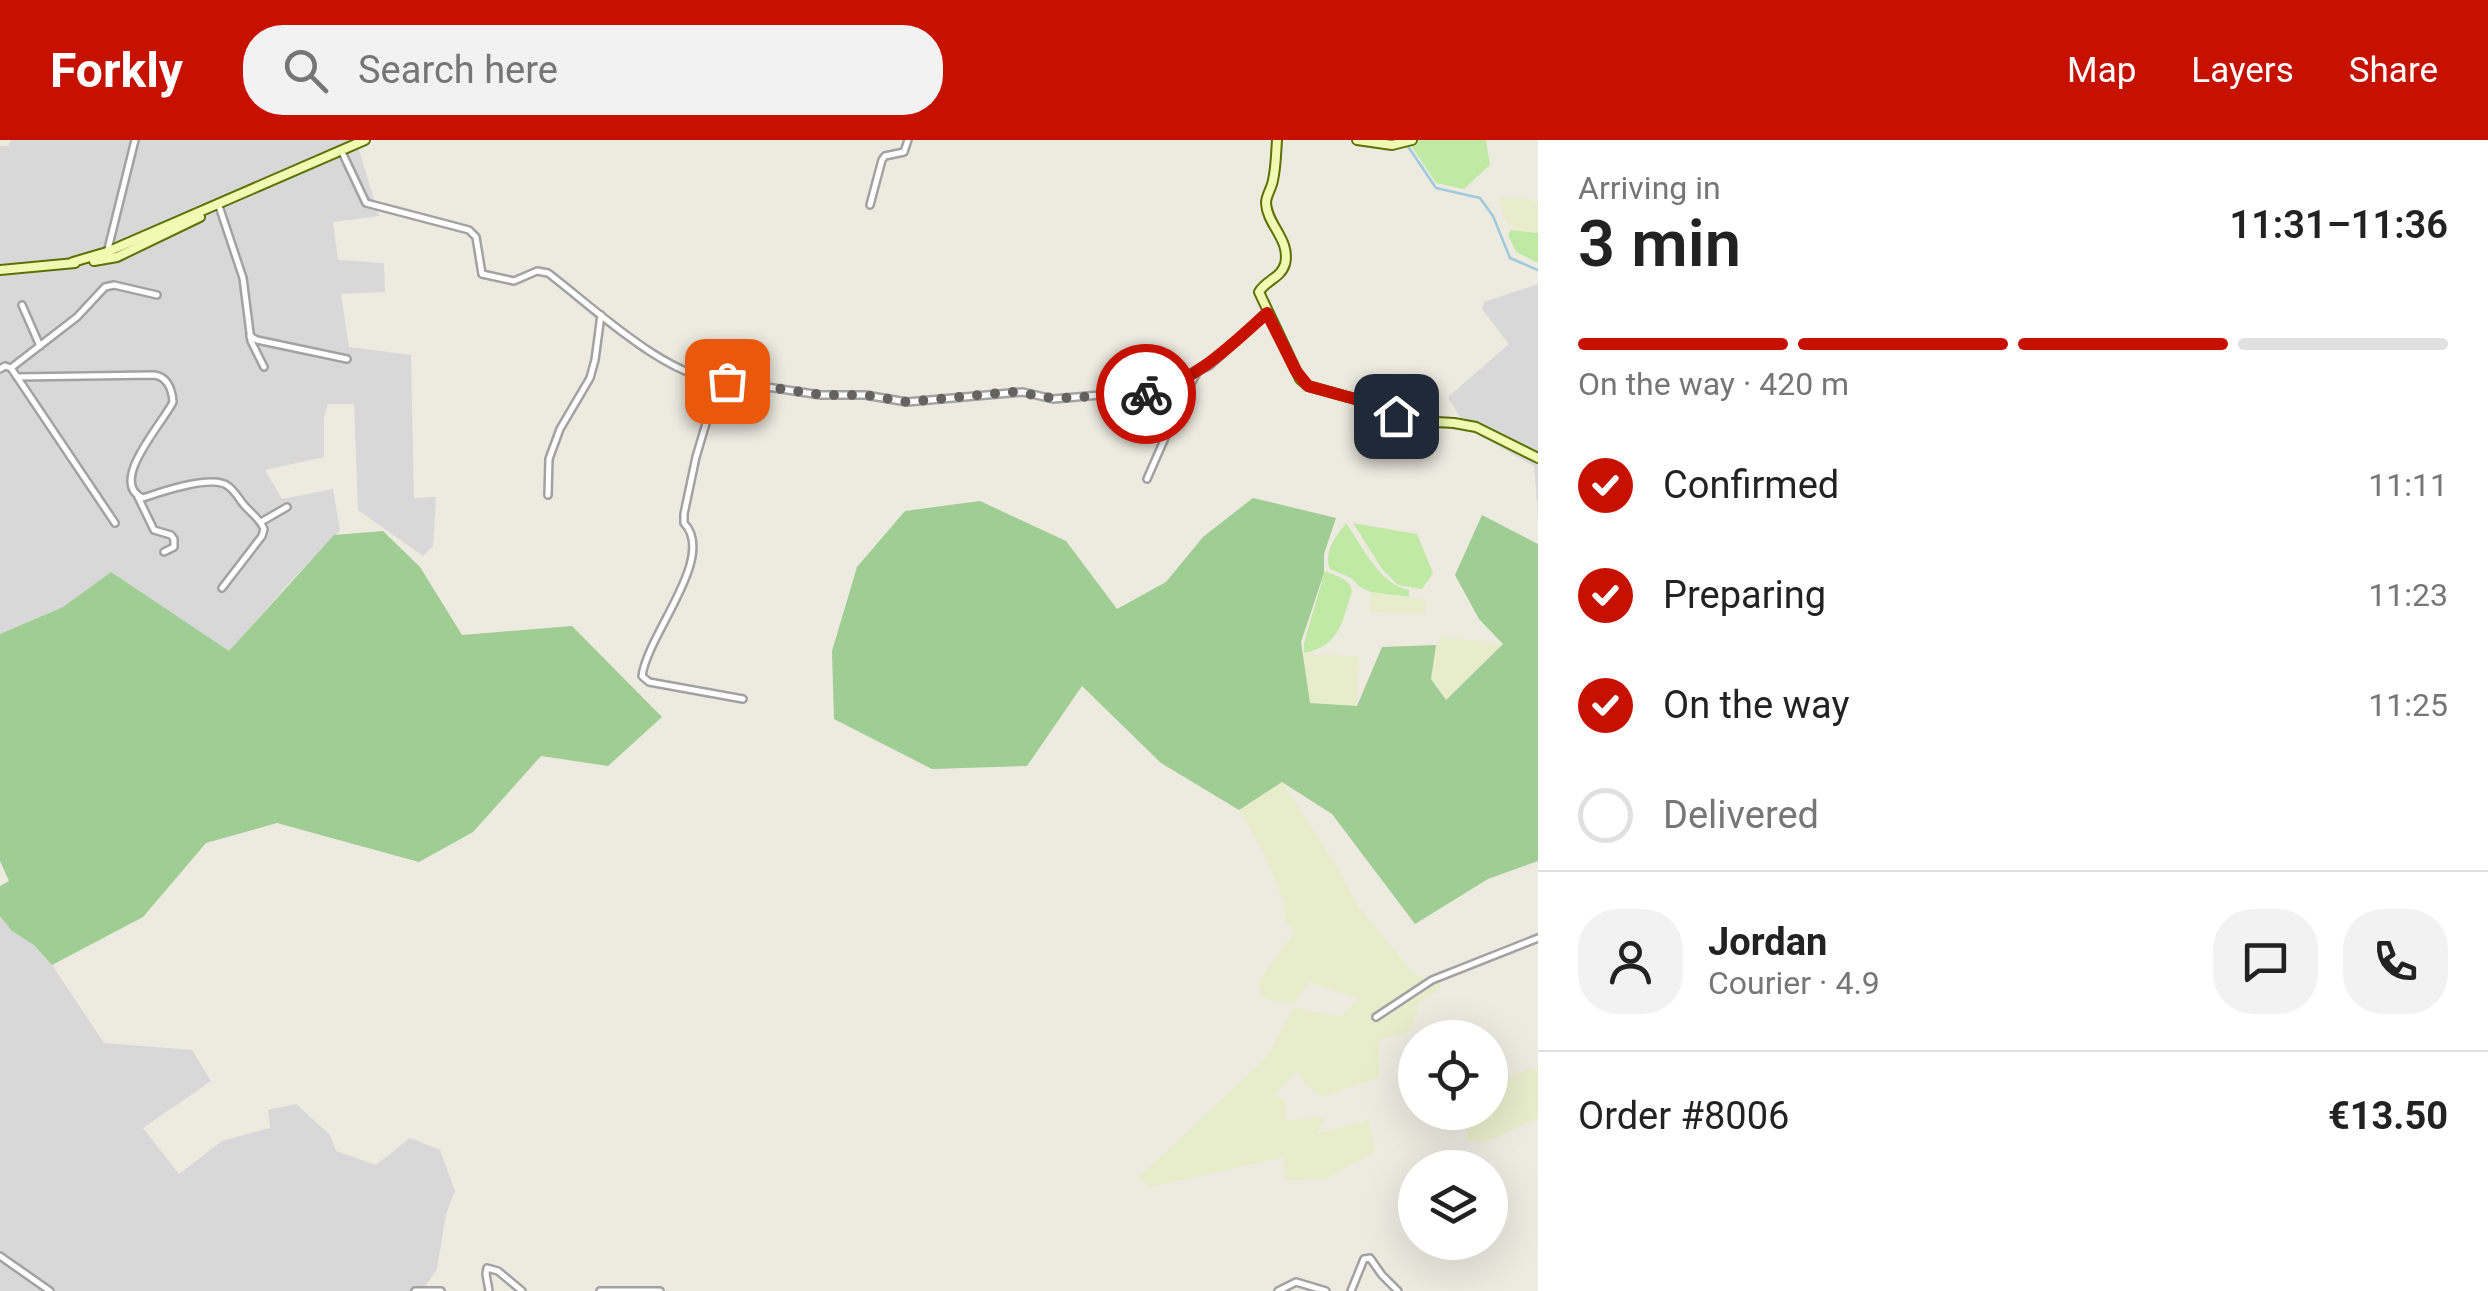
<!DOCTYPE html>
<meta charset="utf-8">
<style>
body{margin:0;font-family:Roboto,sans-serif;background:#f2f2f2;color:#222;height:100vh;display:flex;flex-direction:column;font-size:38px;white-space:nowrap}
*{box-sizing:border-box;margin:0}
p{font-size:32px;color:#767676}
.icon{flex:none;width:55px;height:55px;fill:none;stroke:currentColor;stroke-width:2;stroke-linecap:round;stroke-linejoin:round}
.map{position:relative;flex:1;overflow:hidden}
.details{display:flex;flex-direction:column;background:#fff;width:950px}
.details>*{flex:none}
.tools{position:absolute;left:1398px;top:880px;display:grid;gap:20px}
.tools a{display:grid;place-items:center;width:110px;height:110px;border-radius:50%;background:#fff;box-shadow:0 10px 40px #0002;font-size:50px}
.pin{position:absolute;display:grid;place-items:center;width:85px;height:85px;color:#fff;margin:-42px;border-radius:20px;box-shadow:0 5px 15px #0006}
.courier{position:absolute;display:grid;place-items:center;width:100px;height:100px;margin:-50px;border:8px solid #c61100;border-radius:50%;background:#fff;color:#222;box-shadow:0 2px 12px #0007}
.summary em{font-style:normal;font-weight:600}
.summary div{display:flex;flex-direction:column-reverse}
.summary{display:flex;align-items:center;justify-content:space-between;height:170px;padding:0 40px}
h1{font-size:65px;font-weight:600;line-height:75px}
.bar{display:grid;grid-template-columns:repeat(4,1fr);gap:15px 10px;align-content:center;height:120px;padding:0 40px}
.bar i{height:12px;border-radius:8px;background:#e0e0e0}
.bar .active{background:#c61100}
.bar p{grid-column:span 4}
.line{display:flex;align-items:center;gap:25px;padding:0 40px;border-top:2px solid #e0e0e0}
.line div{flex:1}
.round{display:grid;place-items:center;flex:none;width:105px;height:105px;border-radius:40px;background:#f2f2f2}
ol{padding:0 40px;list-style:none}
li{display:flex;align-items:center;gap:30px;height:110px}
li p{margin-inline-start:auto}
li .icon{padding:10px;border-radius:50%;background:#c61100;color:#fff;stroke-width:4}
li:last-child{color:#767676}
li i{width:55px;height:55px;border:5px solid #e0e0e0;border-radius:50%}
header{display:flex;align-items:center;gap:60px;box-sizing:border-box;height:140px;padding:0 50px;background:#c61100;color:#fff}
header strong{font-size:48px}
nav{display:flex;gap:55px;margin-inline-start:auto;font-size:35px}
.search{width:700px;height:90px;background:#f2f2f2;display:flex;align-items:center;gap:25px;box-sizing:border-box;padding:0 35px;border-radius:40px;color:#767676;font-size:38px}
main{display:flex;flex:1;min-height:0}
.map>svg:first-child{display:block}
.residential{fill:#d9d8d8}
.farmland{fill:#e7edcb}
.grass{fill:#c0e9a5}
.forest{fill:#a0cd94}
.pitch{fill:#7ddec1}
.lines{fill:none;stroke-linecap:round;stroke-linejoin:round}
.stream{stroke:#a0c9dc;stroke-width:2.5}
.street-casing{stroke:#a2a2a2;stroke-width:10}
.secondary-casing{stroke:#5b7104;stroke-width:12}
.street{stroke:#fff;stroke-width:5}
.secondary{stroke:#f0fab2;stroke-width:8}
.done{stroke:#646360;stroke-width:10;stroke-dasharray:0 18}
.route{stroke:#c61100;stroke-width:12}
</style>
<header>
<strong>Forkly</strong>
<div class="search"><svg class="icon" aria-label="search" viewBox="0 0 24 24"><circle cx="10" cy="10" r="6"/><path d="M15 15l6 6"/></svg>Search here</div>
<nav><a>Map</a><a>Layers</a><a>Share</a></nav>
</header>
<main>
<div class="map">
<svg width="1538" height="1151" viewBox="0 0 1538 1151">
<rect width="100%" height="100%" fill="#edeae0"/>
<g class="residential">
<polygon points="11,0 356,0 379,76 333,82 338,120 384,123 385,152 341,154 349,207 411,215 414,358 436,357 433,406 423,416 358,370 354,264 328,264 324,278 324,317 265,330 282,359 333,349 340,390 288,444 229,512 111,432 63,467 0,494 0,6 8,6"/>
<polygon points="1538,144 1538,375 1534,326 1466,288 1448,257 1509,204 1482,169 1484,162"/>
<polygon points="0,776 12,791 34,805 52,825 104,903 192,910 211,941 143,988 179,1034 222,1001 270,988 268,970 296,964 330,995 336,1011 376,1025 410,998 440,1010 455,1051 446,1074 437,1129 422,1151 0,1151"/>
</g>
<g class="farmland">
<polygon points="1499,58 1529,59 1538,63 1538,93 1520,92 1512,86 1506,81"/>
<polygon points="1371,452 1426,460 1425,474 1369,472"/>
<polygon points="1442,497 1503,504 1445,560 1431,539 1436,505"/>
<polygon points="1303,514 1359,516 1357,566 1309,563"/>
<polygon points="1282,642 1329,714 1359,767 1413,833 1432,841 1438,840 1441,848 1419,863 1411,891 1380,900 1378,938 1322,957 1304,943 1298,931 1274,955 1285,960 1286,981 1324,977 1317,994 1368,980 1375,1011 1328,1038 1285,1041 1283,1017 1151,1047 1138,1038 1266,918 1294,868 1340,877 1359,859 1309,842 1295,863 1268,860 1263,856 1259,848 1260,839 1295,791 1284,779 1286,767 1264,713 1239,670"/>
<polygon points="1533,928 1538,929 1538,978 1486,1002 1466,1001 1473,979 1479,973 1490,972 1490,960 1495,954 1490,949 1490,943"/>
</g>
<g class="grass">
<polygon points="1419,0 1486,0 1490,25 1464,49 1436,43 1412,7"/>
<polygon points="1511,90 1538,93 1538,123 1516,112 1508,95"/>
<path d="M1346,383C1363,407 1379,444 1409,450V457L1371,452L1360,447L1351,438L1330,429C1323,411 1336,397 1346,383Z"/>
<polygon points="1353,383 1417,394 1433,433 1422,449 1398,445 1382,429"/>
<path d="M1325,431C1335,436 1351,439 1352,451C1342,482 1340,506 1304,513V503Z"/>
</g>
<g class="forest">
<polygon points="1253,358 1336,378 1324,414 1324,433 1301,502 1310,563 1357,566 1382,507 1436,505 1431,539 1446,560 1503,504 1479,479 1455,435 1482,375 1538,404 1538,721 1488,739 1415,784 1332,674 1282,642 1239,670 1161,623 1082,546 1027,626 932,629 834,579 832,511 857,427 905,371 980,361 1066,401 1117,469 1166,442 1203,397"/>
<polygon points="383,391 420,427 462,495 572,486 662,577 608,626 541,616 473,692 419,722 277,683 206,703 143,777 52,825 34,805 12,791 0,776 0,746 9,741 0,721 0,494 63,467 111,432 229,511 334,395"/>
</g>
<polygon class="pitch" points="1378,285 1420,289 1417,318 1375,313"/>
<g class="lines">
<polyline class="stream" points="1405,2 1436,48 1480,58 1493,76 1510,118 1538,130"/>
<defs>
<g id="street">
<path d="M341,10L366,63L469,90L476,97L482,134L514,141L537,131L548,133C592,166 670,242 727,241L821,255H865L907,262L1010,253L1023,252L1053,259L1112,254H1148L1209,226L1267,173"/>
<polyline points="218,63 243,138 251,201 264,227"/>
<polyline points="870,65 882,20 885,16 904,12 908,0"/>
<polyline points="107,113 135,0"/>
<polyline points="22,165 40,206"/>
<polyline points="250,196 257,200 347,219"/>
<polyline points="11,228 115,383"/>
<polyline points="0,229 5,226 11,228 77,177 105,147 114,145 157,155"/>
<path d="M17,237L154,235C168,237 172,249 173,262C163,283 107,343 143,358C160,352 213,334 228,346C235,351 239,359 244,365C251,373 260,379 264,389L262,396L222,448"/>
<path d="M718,243L696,317L684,374V383C717,417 648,493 642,536L649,542L743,559"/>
<polyline points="1147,339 1182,259 1197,233"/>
<polyline points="548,355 549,319 560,289 590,238 595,220 601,175"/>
<polyline points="138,357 154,390 171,395 174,399 174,407 164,412"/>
<polyline points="261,382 287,367"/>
<polyline points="1376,877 1432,840 1538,798"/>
<polyline points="0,1116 50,1151"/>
<polyline points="415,1151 441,1151"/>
<polyline points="489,1151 486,1134 487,1128 498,1131 522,1151"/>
<polyline points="600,1151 660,1151"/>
<polyline points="1278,1151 1296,1142 1326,1151"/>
<polyline points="1351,1151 1364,1119 1370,1118 1382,1135 1398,1151"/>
</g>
<g id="secondary">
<path d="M1277,0C1276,13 1276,27 1273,40C1272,48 1266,55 1266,63C1267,85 1291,100 1285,124C1281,138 1266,140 1259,152L1300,239L1308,246L1366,262L1396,276L1419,281L1454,283L1476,287L1538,318"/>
<polyline points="1357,0 1392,5 1412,0"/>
<polyline points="94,121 117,117 200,77"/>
<polyline points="73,122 107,112 365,0"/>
<polyline points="0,130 75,123"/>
</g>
</defs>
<use href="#street" class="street-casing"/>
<use href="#secondary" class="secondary-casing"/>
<use href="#street" class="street"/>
<use href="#secondary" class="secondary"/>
</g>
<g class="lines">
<path class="done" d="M727,241L822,255H865L907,262L1010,252C1026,252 1042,258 1058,258C1087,257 1116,254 1146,254"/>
<path class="route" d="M1146,254C1197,240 1229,207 1267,173L1296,231L1308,246L1366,262L1396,276"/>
</g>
</svg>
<div class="tools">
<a><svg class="icon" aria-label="locate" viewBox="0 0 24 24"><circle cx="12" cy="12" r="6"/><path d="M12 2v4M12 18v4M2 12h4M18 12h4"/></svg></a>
<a><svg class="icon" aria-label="layers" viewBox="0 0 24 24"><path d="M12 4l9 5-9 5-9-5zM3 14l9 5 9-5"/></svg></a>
</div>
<div class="pin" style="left:727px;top:241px;background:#ea580c"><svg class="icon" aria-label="bag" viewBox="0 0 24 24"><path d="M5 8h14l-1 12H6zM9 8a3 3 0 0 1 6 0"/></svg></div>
<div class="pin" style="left:1396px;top:276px;background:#1f2937"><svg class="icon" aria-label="home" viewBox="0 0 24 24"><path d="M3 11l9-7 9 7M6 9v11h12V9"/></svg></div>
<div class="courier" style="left:1146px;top:254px"><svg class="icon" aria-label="bike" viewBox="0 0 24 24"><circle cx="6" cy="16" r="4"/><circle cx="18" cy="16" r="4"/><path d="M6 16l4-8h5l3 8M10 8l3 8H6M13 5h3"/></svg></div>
</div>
<section class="details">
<div class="summary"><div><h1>3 min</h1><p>Arriving in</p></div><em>11:31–11:36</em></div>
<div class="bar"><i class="active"></i><i class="active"></i><i class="active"></i><i></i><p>On the way · 420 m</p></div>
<ol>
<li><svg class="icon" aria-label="check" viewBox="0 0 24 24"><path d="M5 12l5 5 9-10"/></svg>Confirmed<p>11:11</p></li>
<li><svg class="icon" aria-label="check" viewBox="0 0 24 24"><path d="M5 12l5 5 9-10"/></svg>Preparing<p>11:23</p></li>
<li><svg class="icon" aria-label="check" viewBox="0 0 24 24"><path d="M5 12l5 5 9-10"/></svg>On the way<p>11:25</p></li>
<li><i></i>Delivered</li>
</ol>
<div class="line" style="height:180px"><a class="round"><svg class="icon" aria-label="person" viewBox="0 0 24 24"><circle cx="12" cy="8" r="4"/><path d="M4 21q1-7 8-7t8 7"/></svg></a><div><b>Jordan</b><p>Courier · 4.9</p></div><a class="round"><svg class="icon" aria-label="chat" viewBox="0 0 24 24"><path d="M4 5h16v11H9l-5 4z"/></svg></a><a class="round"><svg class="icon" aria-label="phone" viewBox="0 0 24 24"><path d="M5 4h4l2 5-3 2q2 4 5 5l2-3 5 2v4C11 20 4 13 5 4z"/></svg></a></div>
<div class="line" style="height:130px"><div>Order #8006</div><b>€13.50</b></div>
</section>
</main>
